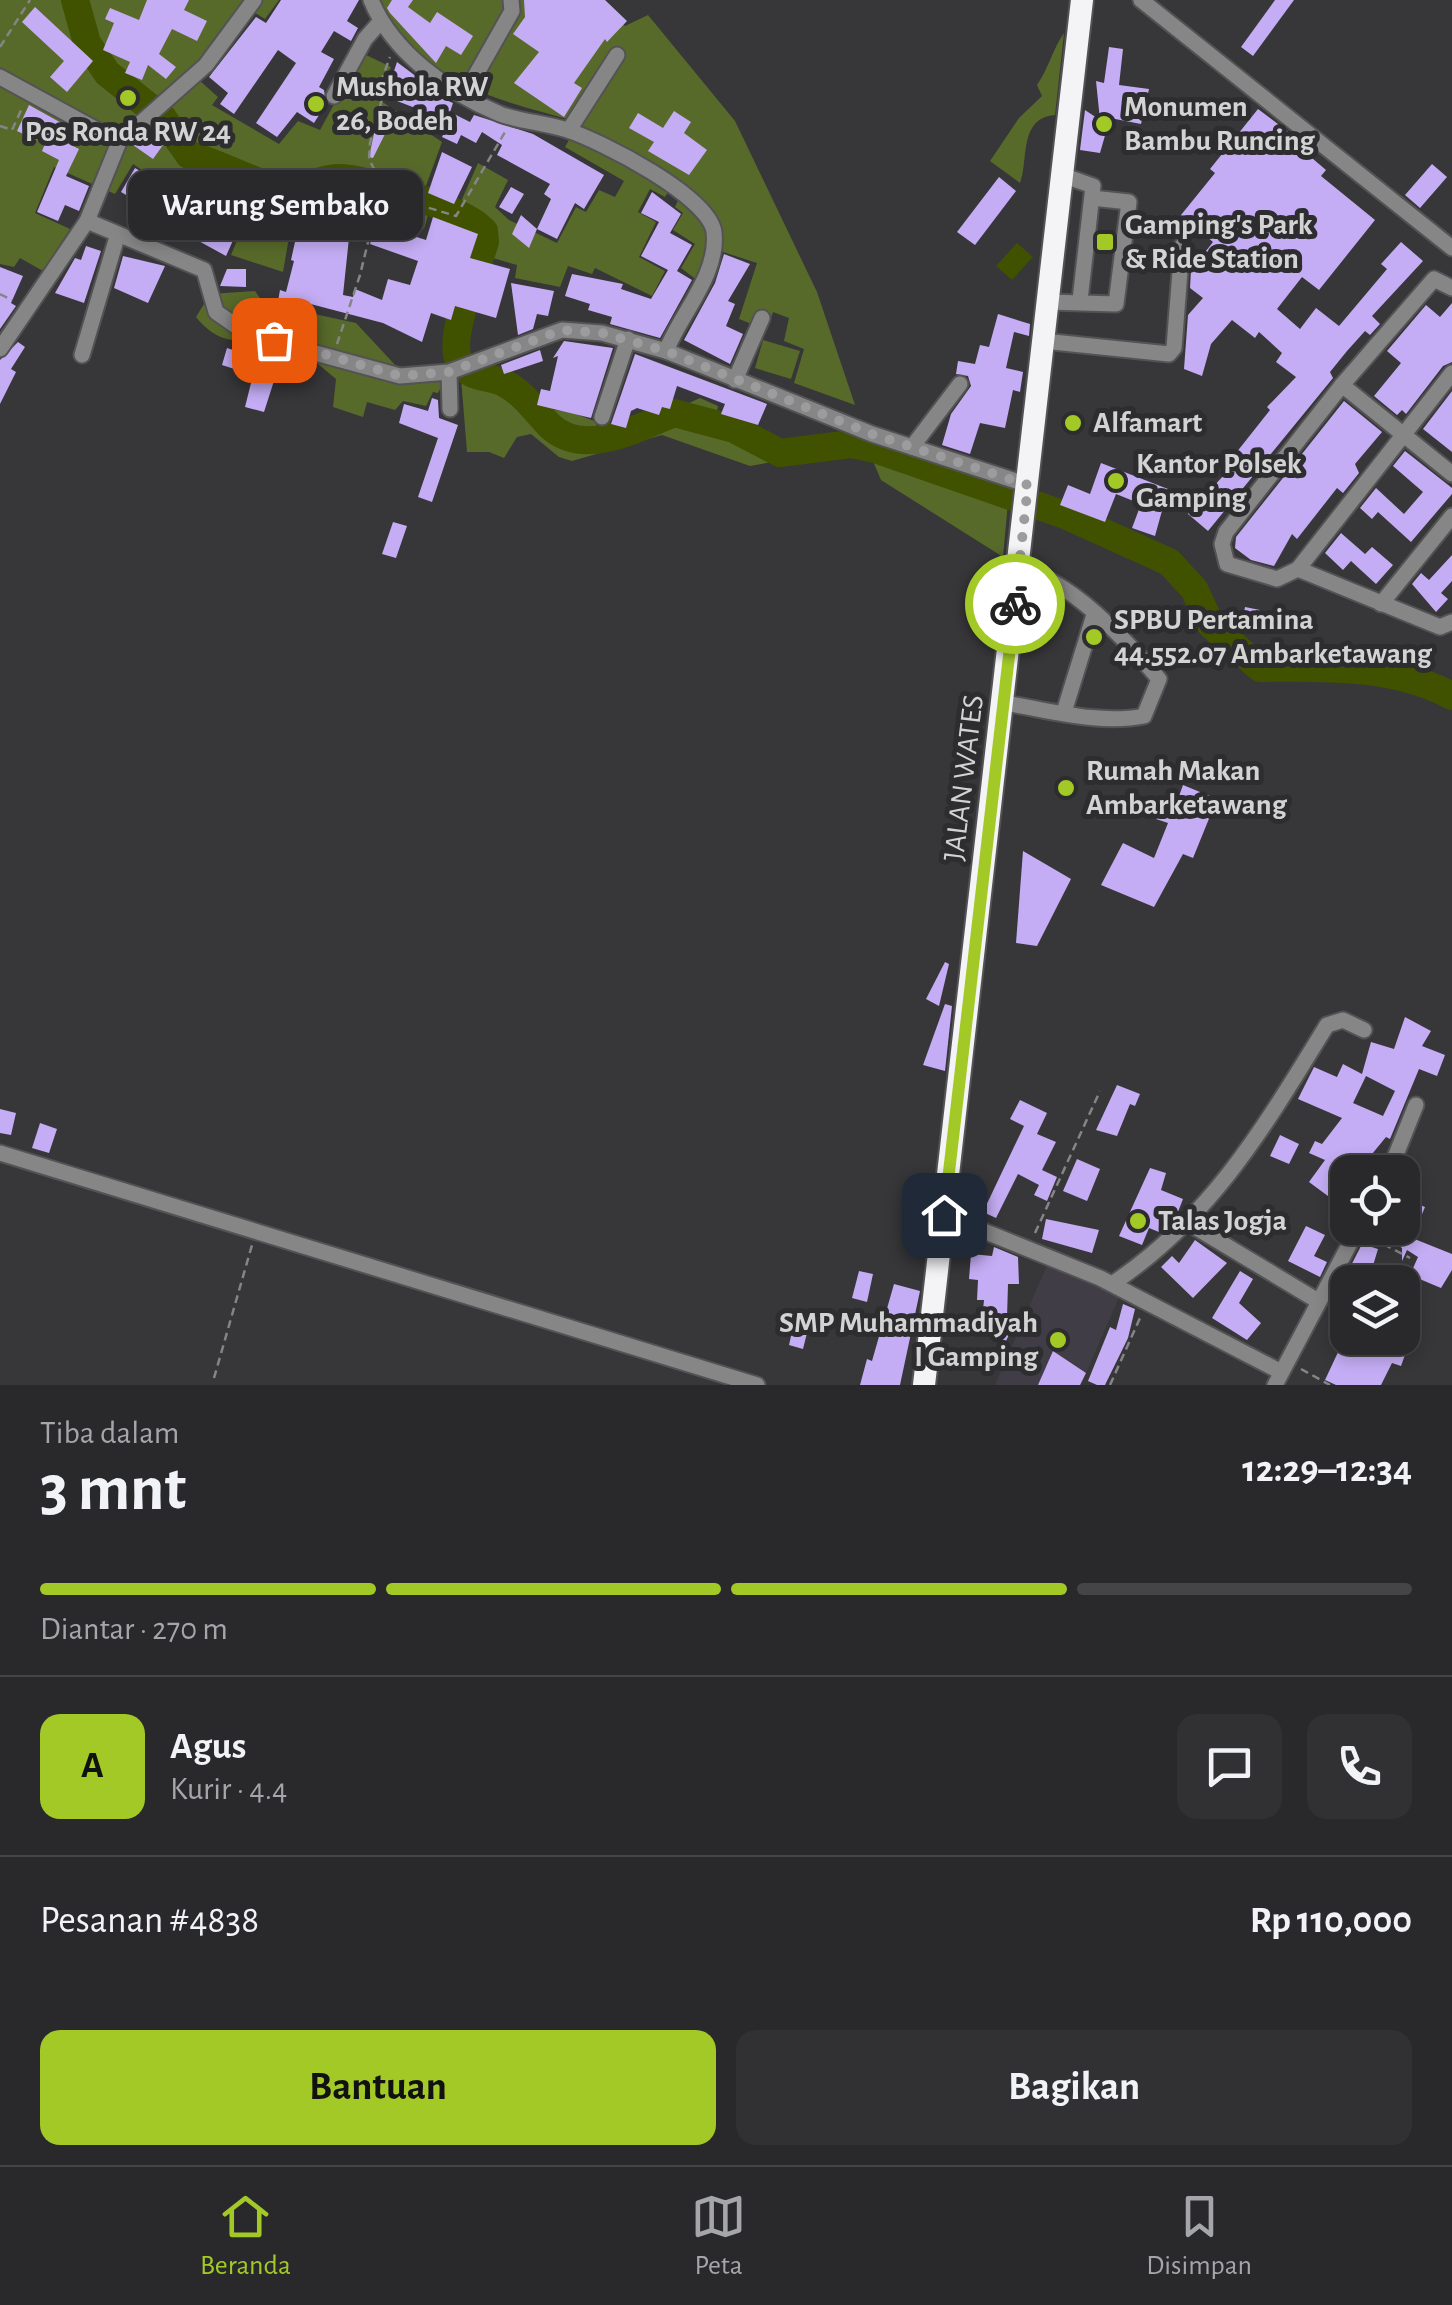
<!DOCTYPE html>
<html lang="id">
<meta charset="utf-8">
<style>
body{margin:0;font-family:"Alegreya Sans",sans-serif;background:#313033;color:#f1f3f6;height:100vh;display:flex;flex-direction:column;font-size:38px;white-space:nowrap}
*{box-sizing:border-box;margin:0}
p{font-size:32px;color:#a5a6a9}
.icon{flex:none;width:55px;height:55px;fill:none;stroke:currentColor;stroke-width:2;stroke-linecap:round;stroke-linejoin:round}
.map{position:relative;height:1385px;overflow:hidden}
.details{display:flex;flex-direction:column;background:#29282b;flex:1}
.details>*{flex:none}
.controls{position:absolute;left:1330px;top:1155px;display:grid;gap:20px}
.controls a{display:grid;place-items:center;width:90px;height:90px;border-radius:20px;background:#29282b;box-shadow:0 5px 15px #0003,0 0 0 2px #454447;font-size:50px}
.pin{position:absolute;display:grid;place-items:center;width:85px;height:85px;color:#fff;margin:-42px;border-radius:20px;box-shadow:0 5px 15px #0006}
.courier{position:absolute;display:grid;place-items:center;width:100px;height:100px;margin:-50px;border:8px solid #a3c927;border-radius:50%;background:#fff;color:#222;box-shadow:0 2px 12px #0007}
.bubble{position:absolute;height:70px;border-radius:20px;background:#29282b;box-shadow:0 5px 15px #0003,0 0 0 2px #454447;font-size:32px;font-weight:700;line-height:70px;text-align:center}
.headline em{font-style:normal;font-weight:700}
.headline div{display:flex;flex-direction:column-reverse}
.headline{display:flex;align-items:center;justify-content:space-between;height:170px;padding:0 40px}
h1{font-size:65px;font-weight:700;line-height:75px}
.bar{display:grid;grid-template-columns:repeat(4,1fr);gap:15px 10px;align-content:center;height:120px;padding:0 40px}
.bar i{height:12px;border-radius:8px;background:#454447}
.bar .current{background:#a3c927}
.bar p{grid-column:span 4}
.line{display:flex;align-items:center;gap:25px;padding:0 40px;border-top:2px solid #454447}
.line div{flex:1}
.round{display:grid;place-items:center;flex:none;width:105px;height:105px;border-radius:20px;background:#313033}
.button{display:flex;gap:20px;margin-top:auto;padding:20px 40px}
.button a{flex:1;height:115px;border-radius:20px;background:#a3c927;color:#111;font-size:40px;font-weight:700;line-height:115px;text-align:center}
.button a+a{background:#313033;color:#f1f3f6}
.menu{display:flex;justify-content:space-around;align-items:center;height:140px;border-top:2px solid #454447;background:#29282b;font-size:28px;color:#a5a6a9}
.menu a{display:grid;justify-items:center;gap:5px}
.menu .current{color:#a3c927}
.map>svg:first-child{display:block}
.built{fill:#403d46}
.green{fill:#586a2a}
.water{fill:#405200}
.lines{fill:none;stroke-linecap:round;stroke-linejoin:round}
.river{stroke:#405200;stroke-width:28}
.building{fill:#c4adf4;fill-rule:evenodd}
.minor-casing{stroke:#535255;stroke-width:19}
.highway-casing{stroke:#535255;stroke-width:26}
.path{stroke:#858587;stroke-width:2.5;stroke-dasharray:8 5;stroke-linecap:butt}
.minor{stroke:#868687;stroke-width:15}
.highway{stroke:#f4f3f6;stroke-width:22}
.done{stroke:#9c9c9e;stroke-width:10;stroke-dasharray:0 18}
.route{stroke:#a3c927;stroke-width:12}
.poi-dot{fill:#a3c927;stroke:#2d2c2f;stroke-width:4}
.labels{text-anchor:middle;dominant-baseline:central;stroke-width:10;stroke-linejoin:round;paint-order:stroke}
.poi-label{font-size:30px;font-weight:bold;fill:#d3d3d4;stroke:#2d2c2f;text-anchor:start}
.street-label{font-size:30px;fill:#d3d3d4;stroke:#2d2c2f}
</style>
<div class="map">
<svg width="1452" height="1385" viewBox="0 0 1452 1385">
<rect width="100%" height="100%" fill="#373639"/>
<polygon class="built" points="1048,1263 1120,1295 1081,1385 995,1385"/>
<g class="green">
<path d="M0,0H279L265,19L242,5L199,80L218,97L212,105L279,144L298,121L320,130L362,53L391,67L378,99L442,142L423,194L433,198L424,229L405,223L406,203C379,198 358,186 329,183L325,186L324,204L295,203L283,272L231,255L242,228L193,204L133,164L115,194L54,167L35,213L70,229L43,271L20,258L14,267L0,264Z"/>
<path d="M379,0H595L625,26L648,15L735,121L817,292L855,405L794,383L804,349L784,341L789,318L773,312L767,330L739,319L757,263L720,251L693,305L684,299L698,281L681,268L695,244L673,230L683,213L675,207L679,198L668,192L665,197L650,189L638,212L656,222L639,257L665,271L652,296L595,268L592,274L568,266L560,287L515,278L517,265L486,256C496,229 482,219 459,206L478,163L508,180L495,207L509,220L557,243L576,207L586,212L599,190L615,197L624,181L565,147L579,122C503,101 409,82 379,0Z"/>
<path d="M1064,33L1055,115C1018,118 1029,161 1020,183L990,161L1019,118L1042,96L1037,85C1049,68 1052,50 1064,33Z"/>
<path d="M255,291L270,312L272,339C240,342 218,345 196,317L210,294Z"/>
<polygon points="305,312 356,323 397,367 445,379 438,393 433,392 426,406 403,401 395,410 367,402 363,417 333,407 336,379 294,344"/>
<polygon points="763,340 800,351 791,379 755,368"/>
<polygon points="461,378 495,383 526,406 571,412 597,422 594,438 654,419 700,398 718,406 716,417 759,434 783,460 750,466 662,435 572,461 559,457 531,434 517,437 504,458 489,452 467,452"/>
<polygon points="870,454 1008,502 1003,557 881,480"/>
</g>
<polygon class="water" points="1017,243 1033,257 1012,280 996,266"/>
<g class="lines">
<path class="river" d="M75,0L87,43L107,73L163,118L189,155C220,163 248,181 276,187C298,192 315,180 337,178C365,177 452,207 476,224L484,231L485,242C477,269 447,337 459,361C469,380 490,375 506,384C524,394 536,412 550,426C584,458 638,428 674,413L734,429L780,453L851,444L875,449L1065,515L1169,562L1194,589L1211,625L1260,668C1323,667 1395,665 1452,696"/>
</g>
<g class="building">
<polygon points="147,0 189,0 184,10 207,21 197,41 172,29 159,54 176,67 166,79 148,65 142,80 125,73 130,62 103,50 114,23 105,19 110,8 139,20"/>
<polygon points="281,0 359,0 347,21 358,28 351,41 334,31 321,52 334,59 319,87 324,90 326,104 314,123 297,112 277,137 256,123 296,63 278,50 234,114 220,104 228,93 209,77 256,17 266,23"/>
<polygon points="392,0 413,0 408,7 430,23 437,12 473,36 461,55 446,46 436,63 390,13 387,8"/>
<polygon points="524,0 605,0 627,21 607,42 605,39 574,83 582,88 564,117 514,83 539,52 513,34 525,17"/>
<polygon points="1275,0 1294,0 1253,56 1241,47"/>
<polygon points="35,7 93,61 67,92 50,77 64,61 22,22"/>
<polygon points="1109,47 1123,49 1119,85 1149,89 1141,124 1110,118 1100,153 1080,150 1085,110 1100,120 1096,81 1104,83"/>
<polygon points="397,62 429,86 427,92 453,103 450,112 470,122 474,115 533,134 604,175 584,209 575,203 557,239 537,229 551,199 544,194 550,184 497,155 502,145 482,132 476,143 461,135 457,144 442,137 447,127 429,120 431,114 397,101 404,82 392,77"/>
<polygon points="29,105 74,130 67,143 79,149 66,176 89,186 79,211 65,205 58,221 37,212 59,160 42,151 45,144 17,131"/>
<polygon points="1258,109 1295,137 1292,141 1326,170 1321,176 1375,220 1319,290 1302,277 1277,309 1300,329 1316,308 1339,326 1387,269 1381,264 1401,242 1423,261 1372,316 1380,324 1370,335 1365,331 1347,351 1330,372 1333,378 1208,531 1188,514 1236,462 1232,458 1270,410 1267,407 1296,377 1276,362 1282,353 1259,332 1255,338 1232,320 1211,344 1202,376 1184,369 1188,315 1203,298 1190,288 1191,270 1213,242 1181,215 1215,173 1210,169"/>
<polygon points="674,111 691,122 684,133 707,150 689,175 648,151 654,142 629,128 638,113 663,128"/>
<polygon points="378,115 391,122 373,158 369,157"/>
<polygon points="146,133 163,145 153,159 133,145"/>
<polygon points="442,152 472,167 454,204 428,193"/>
<polygon points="1432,164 1447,177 1420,208 1405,195"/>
<polygon points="135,168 152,178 149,183 185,204 179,214 170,209 156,233 140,224 148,208 121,192"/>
<polygon points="999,177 1016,191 975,245 957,232"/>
<polygon points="328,186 354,190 343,295 353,297 355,289 382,300 388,279 410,285 418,261 370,244 383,202 404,208 398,231 426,240 433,217 478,234 470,258 510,269 496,318 455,306 451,320 431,313 422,342 383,323 303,302 295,325 275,318 280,290 286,292 294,261 291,260 299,224 295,223 297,206 325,210"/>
<polygon points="511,187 524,194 512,214 499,207"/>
<polygon points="652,192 681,214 670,233 692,245 677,271 692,280 660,338 610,324 612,317 588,310 590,304 565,296 572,274 623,284 621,289 651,299 668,270 641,256 659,222 641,213"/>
<polygon points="521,215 537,229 529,248 512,234"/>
<polygon points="209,224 235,236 226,256 195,239 202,225 208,228"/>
<polygon points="86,246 101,251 84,303 55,293 75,258 81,260"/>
<polygon points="724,254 750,264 728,301 735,304 726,326 743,334 730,364 684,340 715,283"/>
<polygon points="123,256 165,266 148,303 114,288"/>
<polygon points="0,267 23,276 11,303 16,306 0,329"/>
<polygon points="227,269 246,269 246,287 220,286"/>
<polygon points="511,283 554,291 548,316 537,314 533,329 518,335"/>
<polygon points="1452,303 1452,362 1443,366 1406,414 1402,410 1397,415 1374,396 1401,363 1387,351 1426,305 1440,317"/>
<polygon points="998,314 1030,324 1029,336 1014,332 1006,368 1023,372 1020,392 1013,390 1005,428 980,423 970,454 942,445 951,414 971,386 968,376 956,374 958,361 975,364 980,345 989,347"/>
<polygon points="564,341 613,348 591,418 537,405 541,389 550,391 558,356 553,358"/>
<polygon points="18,342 25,347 11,369 16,372 0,404 0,360"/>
<polygon points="227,348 254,357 257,349 282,356 264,412 245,407 253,375 222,365"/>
<polygon points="540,350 543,361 504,374 501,365"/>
<polygon points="635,354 767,404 758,425 721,414 725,404 677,386 670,409 662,407 659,415 637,408 631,411 626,428 611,424"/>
<polygon points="1452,391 1452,452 1423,429"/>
<polygon points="432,398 438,400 439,418 458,425 432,502 418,497 438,438 399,423 404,404 428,411"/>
<polygon points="1344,401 1382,432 1355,464 1359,473 1343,493 1337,488 1297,539 1292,534 1274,566 1251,560 1235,548 1236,537"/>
<polygon points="1405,451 1452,488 1452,494 1411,542 1378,512 1372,519 1360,508 1376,488 1404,514 1423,492 1393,466"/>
<polygon points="1101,463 1168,489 1155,536 1132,528 1141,504 1116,494 1105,522 1060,505 1068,485 1090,494"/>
<polygon points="393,522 407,526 396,558 382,554"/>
<polygon points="1341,533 1365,554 1372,547 1393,565 1376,584 1351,561 1343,570 1325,553"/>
<polygon points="1452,555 1452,581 1441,593 1448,599 1436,612 1412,584 1421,573 1429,580"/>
<polygon points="1245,607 1270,612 1267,628 1242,624"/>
<polygon points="1183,785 1217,799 1193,858 1183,854 1154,907 1101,885 1123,843 1154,858 1168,823 1156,819 1166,794 1178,799"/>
<polygon points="1023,851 1071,879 1037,946 1016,943"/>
<polygon points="945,962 949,964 939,1006 926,999"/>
<polygon points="945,1004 952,1006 945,1071 923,1065"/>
<path d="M1405,1017L1431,1031L1422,1046L1445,1055L1437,1076L1419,1069L1390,1139L1386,1137L1363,1165L1375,1172H1348L1332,1199L1309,1182L1325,1160L1309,1153L1315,1141L1322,1144L1342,1118L1298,1099L1314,1067L1337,1077L1343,1064L1362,1074L1371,1042L1394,1049ZM1366,1076L1395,1091L1383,1116L1353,1103Z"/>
<polygon points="1117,1085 1140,1094 1135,1106 1130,1104 1117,1136 1096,1130"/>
<polygon points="1020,1100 1047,1113 1037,1134 1056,1142 1042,1170 1057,1177 1047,1201 1034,1195 1039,1185 1018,1174 996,1218 983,1212 1024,1126 1010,1119"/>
<polygon points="0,1109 16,1113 11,1135 0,1133"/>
<polygon points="40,1123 57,1129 49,1153 32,1148"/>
<polygon points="1280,1135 1299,1144 1289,1164 1270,1156"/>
<polygon points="1077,1159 1100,1169 1087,1201 1063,1191"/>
<polygon points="1150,1168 1166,1173 1161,1190 1183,1199 1176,1217 1159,1232 1149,1228 1142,1245 1119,1236"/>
<polygon points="923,1174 933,1176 926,1214 914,1212"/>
<polygon points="1402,1197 1425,1207 1412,1238 1452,1254 1452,1270 1441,1288 1410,1275 1418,1257 1407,1250 1402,1261 1402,1248 1388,1239 1394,1228 1402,1228"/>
<polygon points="1046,1219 1099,1230 1092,1253 1042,1239"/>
<polygon points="1306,1226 1325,1235 1314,1256 1327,1262 1320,1277 1288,1261"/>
<polygon points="1195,1240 1227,1263 1193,1298 1161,1267 1172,1256 1179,1263"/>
<polygon points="1362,1244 1378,1249 1372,1269 1404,1282 1348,1279 1348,1290 1340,1287"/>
<polygon points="994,1247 1018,1257 1019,1284 1008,1284 1007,1318 1015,1322 1006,1341 981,1330 984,1300 977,1300 978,1280 969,1279 971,1254 992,1256"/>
<polygon points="859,1271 873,1274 867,1302 852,1298"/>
<polygon points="1240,1271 1253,1279 1239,1303 1261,1323 1247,1340 1212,1318"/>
<polygon points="894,1284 920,1291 900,1385 860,1385 867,1359 872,1361"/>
<polygon points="1123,1304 1135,1309 1128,1338 1105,1385 1097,1385 1088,1381 1110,1327 1116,1330"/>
<polygon points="1345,1313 1348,1338 1411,1338 1401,1366 1392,1363 1381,1385 1336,1385 1325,1380 1339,1350 1334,1349"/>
<polygon points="795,1318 810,1321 803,1349 789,1345"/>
<polygon points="1053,1351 1086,1373 1080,1385 1038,1385"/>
</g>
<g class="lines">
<defs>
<g id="minor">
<path d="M371,0C392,52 449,93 500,114C522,122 546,123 567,130C601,141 709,196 714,232C719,274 681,313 666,351"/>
<polyline points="1141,0 1452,248"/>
<polyline points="0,77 119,142"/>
<polyline points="465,94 512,11 511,0"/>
<polyline points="334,96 365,39 381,21"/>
<polyline points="569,130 617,55"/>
<polyline points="1062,175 1093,186 1080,300"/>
<polyline points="87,221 204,270 216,312 249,335 400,376 449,372 562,330 602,333 666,351 872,434 1028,485"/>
<polyline points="1452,288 1434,279 1342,385 1226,532 1222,544 1227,564 1277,579 1298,569 1452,373"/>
<polyline points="1048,302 1116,304 1129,202 1092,198"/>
<polyline points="1043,341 1169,354 1174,348 1182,246"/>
<polyline points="0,349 87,221 119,142 206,65 254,0"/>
<polyline points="82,355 117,237"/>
<polyline points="449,372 450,409"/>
<polyline points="735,380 762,318"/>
<polyline points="1342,385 1452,474"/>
<polyline points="602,417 628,339"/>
<polyline points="912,447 960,384"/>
<polyline points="1298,569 1440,627 1452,622"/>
<polyline points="1381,604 1452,516"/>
<path d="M1004,703C1049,710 1099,725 1144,716L1159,679C1128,642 1067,576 1019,570"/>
<polyline points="1064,712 1094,615"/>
<polyline points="0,1153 757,1385"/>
<polyline points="1389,1172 1416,1105"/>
<polyline points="944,1215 1100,1278 1281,1372"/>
<polyline points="1190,1224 1318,1301"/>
<path d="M1112,1284C1212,1217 1265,1126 1327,1025L1343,1020L1364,1030"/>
<polyline points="1275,1385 1358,1228"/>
</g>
<polyline id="highway" points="924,1385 1082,0"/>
</defs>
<use href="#minor" class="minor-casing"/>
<use href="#highway" class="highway-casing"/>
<g class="path">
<polyline points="0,47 30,0"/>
<polyline points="0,126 12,130 23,106"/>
<polyline points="379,193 456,216 505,132"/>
<polyline points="0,294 12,300"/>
<polyline points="337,344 360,275 382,185 369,159 370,143 382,99 379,87 390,57"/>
<polyline points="1035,1233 1100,1091"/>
<polyline points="1372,1238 1410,1258"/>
<polyline points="1301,1369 1330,1385"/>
<polyline points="214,1378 252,1245"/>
<polyline points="1110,1385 1140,1318"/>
</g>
<use href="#minor" class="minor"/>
<use href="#highway" class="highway"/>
</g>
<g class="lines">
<polyline class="done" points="274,340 400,376 449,372 562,330 602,333 666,351 872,434 1028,485 1015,604"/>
<polyline class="route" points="944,1215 1015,604"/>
</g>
<g class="poi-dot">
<circle cx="128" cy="98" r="10"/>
<circle cx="316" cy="104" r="10"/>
<circle cx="1104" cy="124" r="10"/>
<rect x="1095" y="232" width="20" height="20" rx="5"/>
<circle cx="1073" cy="423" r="10"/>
<circle cx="1116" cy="481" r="10"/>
<circle cx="1094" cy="637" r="10"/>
<circle cx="1066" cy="788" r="10"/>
<circle cx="1138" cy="1221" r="10"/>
<circle cx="1058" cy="1340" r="10"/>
</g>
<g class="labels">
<g class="poi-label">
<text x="336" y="87">Mushola RW<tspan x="336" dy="34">26, Bodeh</tspan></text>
<text x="1124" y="107">Monumen<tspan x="1124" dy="34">Bambu Runcing</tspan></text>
<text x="128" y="132" text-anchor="middle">Pos Ronda RW 24</text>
<text x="1125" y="225">Gamping's Park<tspan x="1125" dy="34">&amp; Ride Station</tspan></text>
<text x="1093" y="423">Alfamart</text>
<text x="1136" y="464">Kantor Polsek<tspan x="1136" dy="34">Gamping</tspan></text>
<text x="1114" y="620">SPBU Pertamina<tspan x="1114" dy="34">44.552.07 Ambarketawang</tspan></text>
<text x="1086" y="771">Rumah Makan<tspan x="1086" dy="34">Ambarketawang</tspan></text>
<text x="1158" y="1221">Talas Jogja</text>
<text x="1038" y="1323" text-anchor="end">SMP Muhammadiyah<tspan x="1038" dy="34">I Gamping</tspan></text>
</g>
<g class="street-label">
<text transform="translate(964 778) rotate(-83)">JALAN WATES</text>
</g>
</g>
</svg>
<div class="controls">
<a><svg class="icon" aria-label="locate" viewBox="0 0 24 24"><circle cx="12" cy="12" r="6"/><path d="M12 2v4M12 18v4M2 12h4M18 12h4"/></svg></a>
<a><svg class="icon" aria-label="layers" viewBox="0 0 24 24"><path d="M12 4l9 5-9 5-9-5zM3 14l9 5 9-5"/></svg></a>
</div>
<div class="pin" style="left:274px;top:340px;background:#ea580c"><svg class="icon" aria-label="bag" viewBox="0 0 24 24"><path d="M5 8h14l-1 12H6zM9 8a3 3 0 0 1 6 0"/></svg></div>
<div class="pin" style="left:944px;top:1215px;background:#1f2937"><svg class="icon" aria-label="home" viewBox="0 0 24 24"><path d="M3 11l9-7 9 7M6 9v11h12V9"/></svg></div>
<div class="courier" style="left:1015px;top:604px"><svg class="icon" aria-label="bike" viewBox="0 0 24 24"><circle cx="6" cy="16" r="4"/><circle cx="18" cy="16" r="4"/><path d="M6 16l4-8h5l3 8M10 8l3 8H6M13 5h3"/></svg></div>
<div class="bubble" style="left:128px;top:170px;width:295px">Warung Sembako</div>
</div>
<section class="details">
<div class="headline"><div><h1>3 mnt</h1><p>Tiba dalam</p></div><em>12:29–12:34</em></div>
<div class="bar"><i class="current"></i><i class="current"></i><i class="current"></i><i></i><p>Diantar · 270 m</p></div>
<div class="line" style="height:180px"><b class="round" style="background:#a3c927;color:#111">A</b><div><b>Agus</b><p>Kurir · 4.4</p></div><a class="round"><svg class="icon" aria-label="chat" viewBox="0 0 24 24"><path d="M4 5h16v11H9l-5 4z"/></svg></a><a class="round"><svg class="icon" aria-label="phone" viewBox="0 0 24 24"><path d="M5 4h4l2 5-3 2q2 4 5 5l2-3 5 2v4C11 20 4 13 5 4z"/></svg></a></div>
<div class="line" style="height:130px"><div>Pesanan #4838</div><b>Rp 110,000</b></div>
<div class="button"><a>Bantuan</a><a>Bagikan</a></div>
</section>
<nav class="menu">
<a class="current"><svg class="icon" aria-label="home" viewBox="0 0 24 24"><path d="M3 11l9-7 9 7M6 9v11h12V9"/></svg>Beranda</a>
<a><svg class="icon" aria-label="map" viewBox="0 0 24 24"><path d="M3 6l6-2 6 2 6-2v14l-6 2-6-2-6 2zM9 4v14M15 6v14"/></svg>Peta</a>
<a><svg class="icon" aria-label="saved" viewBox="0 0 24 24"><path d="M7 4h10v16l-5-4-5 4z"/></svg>Disimpan</a>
</nav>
